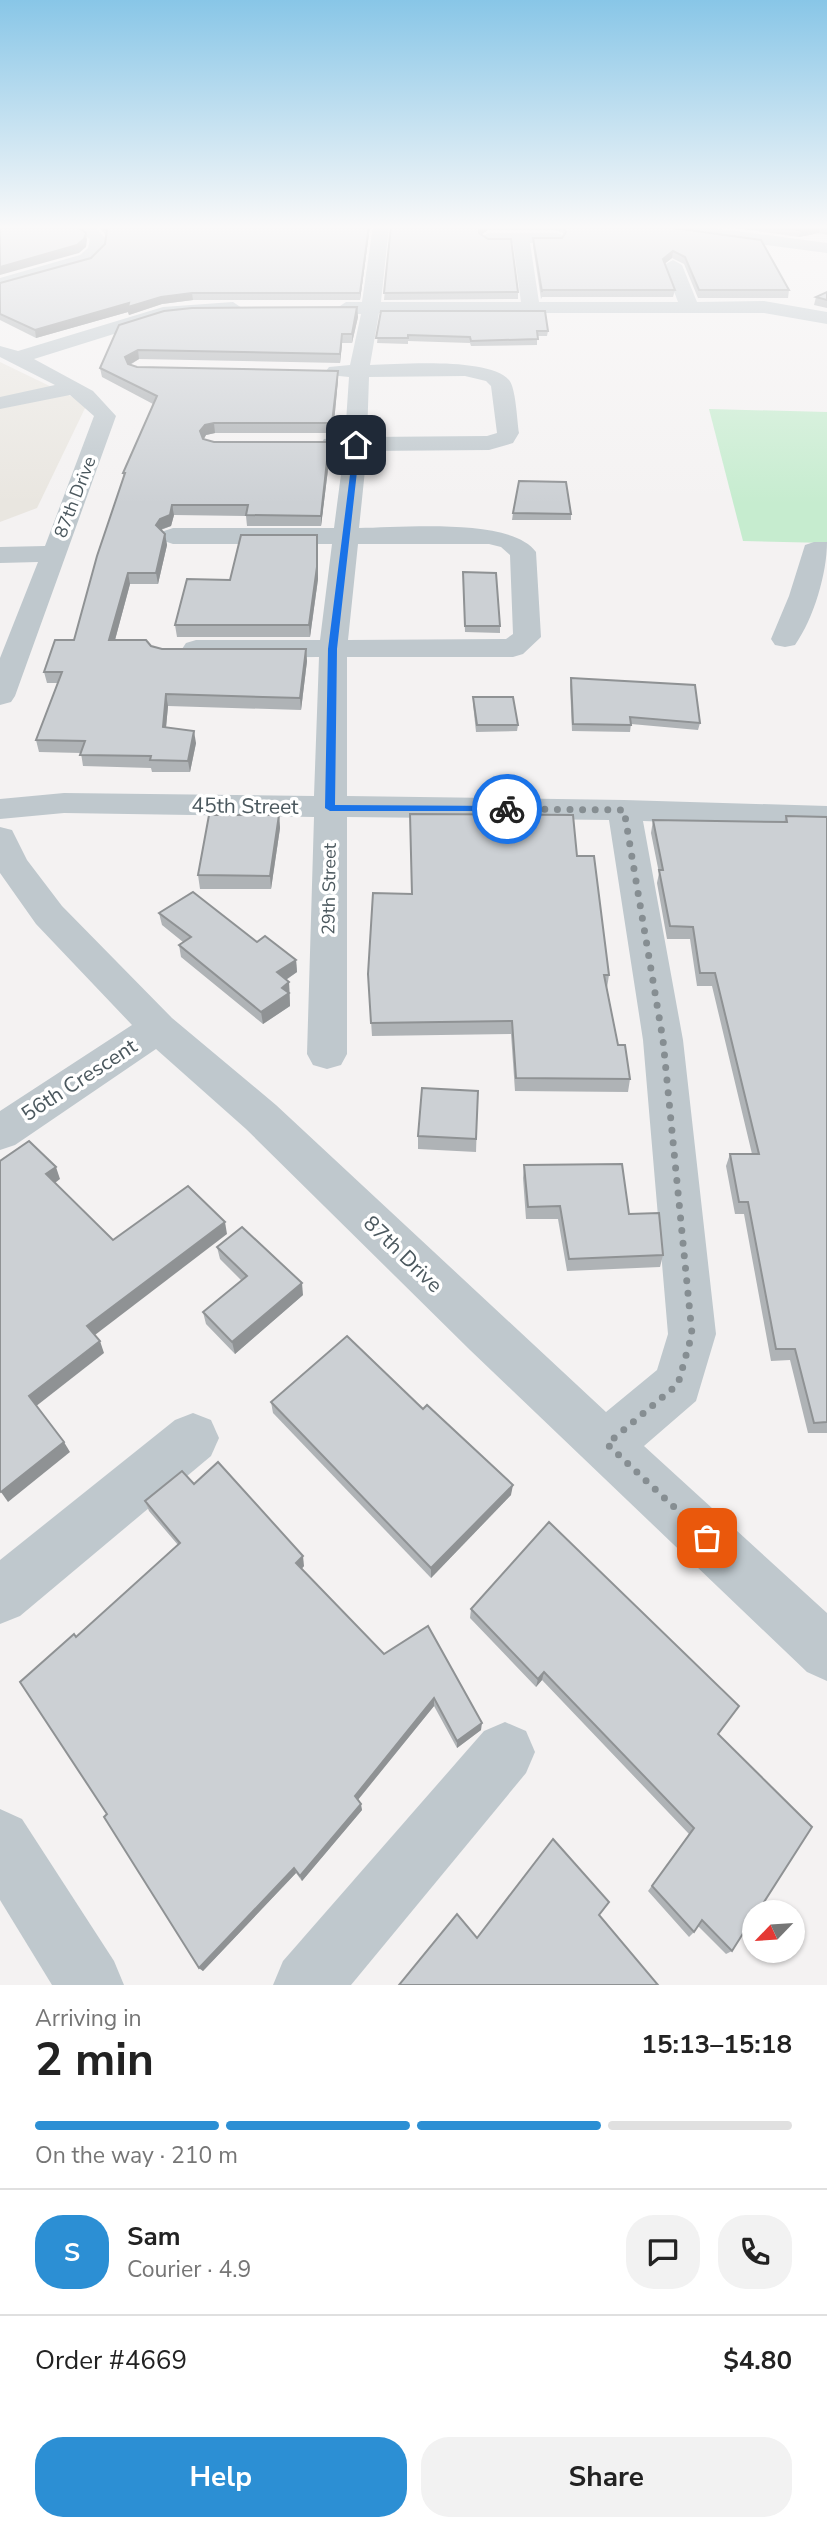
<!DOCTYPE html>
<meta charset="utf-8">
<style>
body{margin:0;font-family:"Nunito Sans",sans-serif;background:#f2f2f2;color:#222;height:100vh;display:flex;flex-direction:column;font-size:26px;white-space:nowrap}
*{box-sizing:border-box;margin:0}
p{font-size:23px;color:#767676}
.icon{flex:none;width:38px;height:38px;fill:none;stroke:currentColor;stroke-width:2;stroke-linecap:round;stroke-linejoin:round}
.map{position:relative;height:1985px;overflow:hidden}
.drawer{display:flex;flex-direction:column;background:#fff;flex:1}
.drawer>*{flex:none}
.needle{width:46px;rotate:245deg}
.fabs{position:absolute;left:742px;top:1900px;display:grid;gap:14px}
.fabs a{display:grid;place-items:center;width:63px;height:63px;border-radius:50%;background:#fff;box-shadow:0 2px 5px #0004;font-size:35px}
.pin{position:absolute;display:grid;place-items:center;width:60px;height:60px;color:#fff;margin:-30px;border-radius:14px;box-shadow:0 4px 10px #0006}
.courier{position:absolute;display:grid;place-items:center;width:70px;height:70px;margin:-35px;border:5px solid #1a73e8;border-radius:50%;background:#fff;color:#222;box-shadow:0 2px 9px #0007}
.head em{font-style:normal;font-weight:700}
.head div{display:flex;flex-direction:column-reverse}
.head{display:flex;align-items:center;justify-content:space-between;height:119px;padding:0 35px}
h1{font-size:46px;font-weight:700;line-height:52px}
.bar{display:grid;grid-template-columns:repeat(4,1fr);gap:10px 7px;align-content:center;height:84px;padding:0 35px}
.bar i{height:9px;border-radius:5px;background:#e0e0e0}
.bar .selected{background:#2c8fd4}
.bar p{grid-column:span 4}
.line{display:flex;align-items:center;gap:18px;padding:0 35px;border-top:2px solid #e0e0e0}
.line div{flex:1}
.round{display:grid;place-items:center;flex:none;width:74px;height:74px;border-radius:28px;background:#f2f2f2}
.button{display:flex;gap:14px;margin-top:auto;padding:14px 35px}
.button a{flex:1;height:80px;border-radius:28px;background:#2c8fd4;color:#fff;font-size:28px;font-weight:700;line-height:80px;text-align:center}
.button a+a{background:#f2f2f2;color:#222}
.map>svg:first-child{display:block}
.commercial{fill:#e9e6e0}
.green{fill:#c6eccf}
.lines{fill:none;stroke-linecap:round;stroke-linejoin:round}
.minor{fill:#bfc8cd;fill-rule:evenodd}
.wall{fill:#afb3b6}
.shaded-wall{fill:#8f9294}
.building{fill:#ccd0d4;stroke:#8f9294;stroke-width:2}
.route{fill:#1a73e8}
.done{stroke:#868e92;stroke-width:7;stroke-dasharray:0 12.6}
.labels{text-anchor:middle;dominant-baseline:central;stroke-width:7;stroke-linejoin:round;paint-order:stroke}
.far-street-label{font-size:18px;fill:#4b585e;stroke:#fff}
.street-label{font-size:21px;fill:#4b585e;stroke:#fff}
</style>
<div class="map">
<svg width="827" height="1985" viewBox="0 0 827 1985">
<rect width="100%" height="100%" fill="#f4f2f2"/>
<polygon class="commercial" points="0,362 87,404 37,508 0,522"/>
<polygon class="green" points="709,409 827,412 827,543 743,541"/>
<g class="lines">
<g class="minor">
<polygon points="71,226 94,226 106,239 104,249 92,263 0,289 0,278 80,255 88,248 90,239"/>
<path d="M373,226H389L381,302H521L513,243H488L480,238L488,233H555L561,234L563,238L561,242L530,243L539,302H678L664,265L673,260L682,265L697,302L764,301L827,312V324L764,313H379L370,365C401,364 489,357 509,380C516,388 517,421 519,433L513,443L489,450L367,451L359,528C401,528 511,517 536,552L541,637L523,654L513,657H347V796L624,800L827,806V828L643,821L683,1040L716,1334L696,1401L644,1446L827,1613V1681L807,1672L470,1350L246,1129L156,1049L15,1145L0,1150V1111L132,1025L36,924L0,873V827L12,830L27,860L62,906L172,1018L276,1105L606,1412L657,1370L668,1334L643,1040L609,820L347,817V1054L341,1065L327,1069L313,1065L307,1054L314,817L64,813L0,819V799L64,793L314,796L319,657L196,658L186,655L182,649L186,643L196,640H320L332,544H173L164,541L160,536L164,531L173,528H334L344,451L324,449L321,444L324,439L345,437L349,377L329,375L326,371L329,367L350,365L361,314H346L337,308L346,302H362ZM465,376L486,381L491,386L497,433L487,436L367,437L369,377ZM358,544H489L501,547L510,555L513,634L506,639L348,640Z"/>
<polygon points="651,226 699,226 827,243 827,253 659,231"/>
<polygon points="233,302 242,308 240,312 165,318 34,359 93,391 116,416 15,696 11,702 0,705 0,658 38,562 0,563 0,547 45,546 94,416 70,395 0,409 0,397 55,385 0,357 0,346 18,351 163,307"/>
<path d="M814,542H827C827,573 814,618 795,645L785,647L775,645L771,639L789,596L805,545Z"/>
<polygon points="193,1413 211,1420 219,1438 211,1456 20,1616 0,1624 0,1560 175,1420"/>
<polygon points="505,1722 526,1731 535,1752 526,1773 351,1985 273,1985 283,1961 484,1731"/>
<polygon points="0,1809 22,1819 114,1961 124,1985 52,1985 0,1900"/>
</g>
</g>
<g class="wall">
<polygon points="97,226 370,226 360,300 193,300 162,304 129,315 128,312 36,338 0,320 0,283 91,258 105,244 106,235"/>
<polygon points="391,226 659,226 789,290 788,298 698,298 684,264 672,258 664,264 675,290 673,297 542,297 541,299 533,246 533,238 562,238 564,235 563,233 555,230 488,230 481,234 518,292 518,299 384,300"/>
<polygon points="721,226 827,226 827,235 819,233 799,237"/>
<polygon points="827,292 827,308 814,305 816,297"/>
<polygon points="357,307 358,317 352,343 342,343 340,363 139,359 130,365 137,367 338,371 338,380 333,433 215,433 206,435 204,439 214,442 330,453 321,526 247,526 246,516 174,515 171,526 161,530 165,534 167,545 158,584 130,584 115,640 151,646 162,649 306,649 307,661 301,710 168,706 166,727 196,743 190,772 152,772 151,768 83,766 81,753 39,752 36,740 58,683 47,683 44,672 74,640 124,477 123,473 153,404 102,377 100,368 119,325"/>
<polygon points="381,311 548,331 547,336 537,336 537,345 471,346 470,343 408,341 408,344 377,343"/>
<polygon points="513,513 571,514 571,520 512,520"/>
<polygon points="318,548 318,579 310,637 177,637 175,625 230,580"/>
<polygon points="463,579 500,626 500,633 465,632"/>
<polygon points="571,678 700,723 698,730 631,724 630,732 572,731 570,685"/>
<polygon points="473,697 518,725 517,731 476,732 473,704"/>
<polygon points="279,815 280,828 271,889 200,889 198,875"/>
<polygon points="786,816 827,817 827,1433 808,1433 790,1360 771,1361 744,1214 735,1214 726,1166 730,1154 752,1154 712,986 697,986 690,939 667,939 657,883 659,873 651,833 653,820 784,822"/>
<polygon points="577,856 609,975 607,988 618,1045 630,1079 628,1092 515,1091 511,1034 372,1036 368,974 412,894"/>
<polygon points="159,913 257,942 296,960 297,972 286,980 289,982 290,1006 263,1024 181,957 179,945 183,942 162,925"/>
<polygon points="478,1091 476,1152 418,1149 418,1136"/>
<polygon points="524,1165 629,1214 663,1255 660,1267 567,1271 558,1219 526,1219 523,1178"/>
<polygon points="217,1247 303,1295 235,1354 206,1324 203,1312 242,1281 220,1259"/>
<polygon points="271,1402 511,1495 431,1578 273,1413"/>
<polygon points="194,1484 304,1566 302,1569 384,1654 481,1730 457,1748 434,1706 358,1800 362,1810 302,1881 296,1873 203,1971 199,1968 107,1814 178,1545 149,1511 145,1501"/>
<polygon points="471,1609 718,1734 732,1951 726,1954 698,1926 694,1932 689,1937 648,1891 689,1834 542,1680 536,1687 470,1618"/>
</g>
<g class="shaded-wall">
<polygon points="369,226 370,226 360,300 360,293"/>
<polygon points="483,226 488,226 488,230 479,236 479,229"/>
<polygon points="821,226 819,233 799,237 800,230"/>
<polygon points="86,233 87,240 86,247 79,253 0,275 0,267"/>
<polygon points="673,251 672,258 662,266 663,259"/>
<polygon points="192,293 193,300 162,304 129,315 128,312 36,338 35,330 129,303 161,297"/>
<polygon points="357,307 358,317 352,343 352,334"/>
<polygon points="342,334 342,343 340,363 340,354"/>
<polygon points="138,350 139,359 127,366 125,357"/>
<polygon points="338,371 338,380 333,433 332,423"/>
<polygon points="214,423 215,433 206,435 202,442 200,431 205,425"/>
<polygon points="329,442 330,453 321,526 321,516"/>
<polygon points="172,505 174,515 171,526 162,529 157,536 156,525"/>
<polygon points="165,534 167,545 158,584 156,573"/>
<polygon points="317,535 318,579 310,637 309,625"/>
<polygon points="128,573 130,584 112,651 109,640"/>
<polygon points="306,649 307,661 301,710 300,698"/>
<polygon points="166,694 168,706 165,738 163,727"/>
<polygon points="194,731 196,743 190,772 188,761"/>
<polygon points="279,815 280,828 271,889 270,876"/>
<polygon points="296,960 297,972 278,985 277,972"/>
<polygon points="289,982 290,1006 263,1024 261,1012 282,988"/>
<polygon points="56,1167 60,1179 51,1186 46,1174"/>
<polygon points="225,1222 227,1234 91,1338 87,1326"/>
<polygon points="302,1283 303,1295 235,1354 232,1342"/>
<polygon points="100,1341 104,1353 35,1407 29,1396"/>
<polygon points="64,1442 70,1452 8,1502 1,1492"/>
<polygon points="513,1485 511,1495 431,1578 431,1568"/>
<polygon points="303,1556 304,1566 298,1572 296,1563"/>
<polygon points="544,1672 542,1680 536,1687 538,1679"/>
<polygon points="434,1698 434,1706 356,1802 355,1796"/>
<polygon points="482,1723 481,1730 457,1748 457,1741"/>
<polygon points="361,1804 362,1810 302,1881 300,1876"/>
<polygon points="294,1868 296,1873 203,1971 199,1968"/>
</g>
<g class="building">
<polygon points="0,226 76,226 86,233 84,239 77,245 0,267"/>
<polygon points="103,226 369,226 360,293 192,293 161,297 128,307 129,303 35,330 0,314 0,283 91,258 105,244 107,230"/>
<polygon points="391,226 483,226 479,229 479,233 488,239 511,239 518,292 384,293"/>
<polygon points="564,226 659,226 761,240 789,290 699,290 685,257 673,251 663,259 675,290 542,290 542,292 533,238 562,238 566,232"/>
<polygon points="775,226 827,226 827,228 821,226 800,230"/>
<polygon points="827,292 827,300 816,297"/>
<polygon points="357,307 352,334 342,334 340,354 138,350 125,357 128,364 137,367 338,371 332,423 214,423 205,425 200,431 203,439 214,442 329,442 321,516 246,515 248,505 172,505 170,515 160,519 156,525 165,534 156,573 128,573 109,640 146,640 151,646 162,649 306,649 300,698 166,694 163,727 194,731 188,761 150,760 151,756 80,755 85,741 36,740 62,672 44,672 55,640 74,640 97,556 125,473 123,473 157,396 100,368 119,325 164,311 192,308"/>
<polygon points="381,311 545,311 548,331 537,331 538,339 471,341 470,337 408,335 408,338 376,338"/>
<polygon points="519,481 566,482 571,514 513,513"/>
<polygon points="241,535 317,535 317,567 309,625 175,625 187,579 230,580"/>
<polygon points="463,572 496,573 500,626 465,626"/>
<polygon points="571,678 695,685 700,723 630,717 631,725 573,724"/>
<polygon points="473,697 513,697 518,725 477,725"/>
<polygon points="410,814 573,815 577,856 594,856 609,975 604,975 618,1045 625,1045 630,1079 516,1078 512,1021 371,1023 368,974 373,893 412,894"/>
<polygon points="209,815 279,815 270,876 198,875"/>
<polygon points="786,816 827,817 827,1422 814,1423 795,1349 776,1349 748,1202 739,1202 730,1154 759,1154 715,973 700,973 693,927 670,926 659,870 663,870 653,820 787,822"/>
<polygon points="193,892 257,942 265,936 296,960 277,972 289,982 282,988 289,993 261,1012 179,945 191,937 159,913"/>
<polygon points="422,1088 478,1091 476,1139 418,1136"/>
<polygon points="29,1141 56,1167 46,1174 113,1240 188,1186 225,1222 87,1326 100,1341 29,1396 64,1442 1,1492 0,1491 0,1161"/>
<polygon points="622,1164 629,1214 659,1213 663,1255 569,1259 560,1206 528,1207 524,1165"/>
<polygon points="242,1227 302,1283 232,1342 203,1312 247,1276 217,1247"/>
<polygon points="347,1336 423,1409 427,1405 513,1485 431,1568 271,1402"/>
<polygon points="218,1462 303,1556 296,1563 384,1654 428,1626 482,1723 457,1741 434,1698 355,1796 361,1804 300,1876 294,1868 199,1968 104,1817 107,1814 20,1682 74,1634 76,1637 180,1543 145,1501 182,1471 194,1484"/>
<polygon points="549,1522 739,1706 718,1734 812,1827 757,1913 754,1913 754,1916 732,1951 702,1920 694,1932 652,1886 694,1828 544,1672 538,1679 471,1609"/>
<polygon points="553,1839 609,1902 599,1915 658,1985 399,1985 457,1914 477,1938"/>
</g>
<linearGradient id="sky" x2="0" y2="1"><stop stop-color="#88c6e7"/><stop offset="0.45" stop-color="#faf9f9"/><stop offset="1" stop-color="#faf9f9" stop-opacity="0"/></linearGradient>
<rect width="827" height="504" fill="url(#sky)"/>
<polygon class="route" points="354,443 360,445 337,649 335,805 507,806 512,809 510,811 330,811 325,808 328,649"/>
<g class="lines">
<polyline class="done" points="507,809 624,810 663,1040 692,1334 678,1384 607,1444 707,1538"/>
</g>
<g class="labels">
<g class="far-street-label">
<text transform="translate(75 497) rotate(-69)">87th Drive</text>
<text transform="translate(329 889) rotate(-89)">29th Street</text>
</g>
<g class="street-label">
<text transform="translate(245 806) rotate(1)">45th Street</text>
<text transform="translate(79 1080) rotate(-33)">56th Crescent</text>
<text transform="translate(403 1254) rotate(44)">87th Drive</text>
</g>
</g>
</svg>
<div class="fabs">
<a><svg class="needle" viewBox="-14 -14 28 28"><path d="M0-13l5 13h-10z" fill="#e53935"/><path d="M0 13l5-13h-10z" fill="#767676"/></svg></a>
</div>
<div class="pin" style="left:707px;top:1538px;background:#ea580c"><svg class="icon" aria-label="bag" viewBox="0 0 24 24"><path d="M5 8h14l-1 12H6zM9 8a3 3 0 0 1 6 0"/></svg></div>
<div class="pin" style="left:356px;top:445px;background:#1f2937"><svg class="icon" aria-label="home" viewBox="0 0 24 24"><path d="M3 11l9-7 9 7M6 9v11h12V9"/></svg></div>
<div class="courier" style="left:507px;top:809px"><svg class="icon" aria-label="bike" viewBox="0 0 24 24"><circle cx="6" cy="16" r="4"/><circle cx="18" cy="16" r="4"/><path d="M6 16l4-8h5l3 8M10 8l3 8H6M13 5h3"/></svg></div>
</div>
<section class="drawer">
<div class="head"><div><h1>2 min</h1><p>Arriving in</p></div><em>15:13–15:18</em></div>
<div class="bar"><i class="selected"></i><i class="selected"></i><i class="selected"></i><i></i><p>On the way · 210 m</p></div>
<div class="line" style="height:126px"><b class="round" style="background:#2c8fd4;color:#fff">S</b><div><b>Sam</b><p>Courier · 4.9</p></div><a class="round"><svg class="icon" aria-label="chat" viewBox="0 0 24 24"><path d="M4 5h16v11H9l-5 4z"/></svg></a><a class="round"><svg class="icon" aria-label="phone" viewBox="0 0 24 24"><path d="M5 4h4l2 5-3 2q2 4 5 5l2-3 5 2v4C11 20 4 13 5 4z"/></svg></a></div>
<div class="line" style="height:91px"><div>Order #4669</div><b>$4.80</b></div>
<div class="button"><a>Help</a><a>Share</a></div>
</section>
